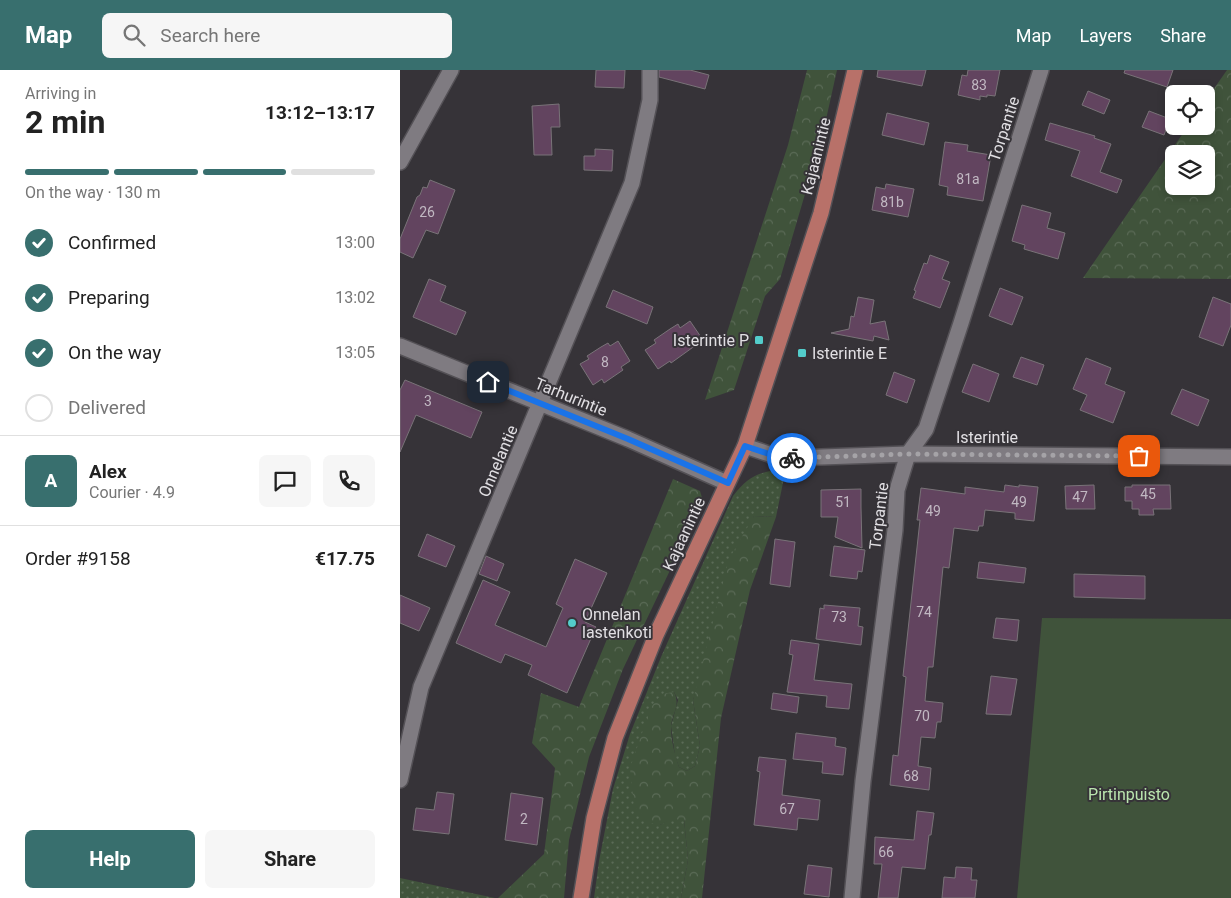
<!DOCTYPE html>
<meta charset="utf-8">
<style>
body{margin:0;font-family:Roboto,sans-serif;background:#f6f6f6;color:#222;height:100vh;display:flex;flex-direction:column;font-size:19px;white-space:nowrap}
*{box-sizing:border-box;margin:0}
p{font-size:16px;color:#767676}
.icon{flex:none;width:28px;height:28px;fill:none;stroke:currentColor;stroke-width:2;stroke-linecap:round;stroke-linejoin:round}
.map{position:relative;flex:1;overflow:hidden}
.details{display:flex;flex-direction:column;background:#fff;width:400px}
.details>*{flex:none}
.buttons{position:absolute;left:765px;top:15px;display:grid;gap:10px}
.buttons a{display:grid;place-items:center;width:50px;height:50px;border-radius:8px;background:#fff;box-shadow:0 2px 8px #0003;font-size:25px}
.pin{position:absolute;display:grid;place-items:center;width:42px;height:42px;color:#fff;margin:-21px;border-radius:10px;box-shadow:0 2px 8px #0006}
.courier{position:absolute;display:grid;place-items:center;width:50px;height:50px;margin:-25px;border:4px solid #1a73e8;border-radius:50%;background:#fff;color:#222;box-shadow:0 1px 6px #0007}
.head em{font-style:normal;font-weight:700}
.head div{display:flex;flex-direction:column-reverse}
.head{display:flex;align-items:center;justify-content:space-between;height:85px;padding:0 25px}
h1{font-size:32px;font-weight:700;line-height:38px}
.bar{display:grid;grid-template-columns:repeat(4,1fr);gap:8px 5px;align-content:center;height:60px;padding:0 25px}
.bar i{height:6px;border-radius:4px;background:#e0e0e0}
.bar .on{background:#386f6e}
.bar p{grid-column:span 4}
.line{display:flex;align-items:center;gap:12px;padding:0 25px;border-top:1px solid #e0e0e0}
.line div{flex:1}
.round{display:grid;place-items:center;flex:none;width:52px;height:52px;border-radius:8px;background:#f6f6f6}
ol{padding:0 25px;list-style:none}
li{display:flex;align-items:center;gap:15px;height:55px}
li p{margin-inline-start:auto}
li .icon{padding:5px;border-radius:50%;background:#386f6e;color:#fff;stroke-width:4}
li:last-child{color:#767676}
li i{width:28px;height:28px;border:2px solid #e0e0e0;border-radius:50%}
.action{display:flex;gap:10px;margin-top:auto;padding:10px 25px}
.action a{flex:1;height:58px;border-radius:8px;background:#386f6e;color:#fff;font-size:20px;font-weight:700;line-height:58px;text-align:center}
.action a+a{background:#f6f6f6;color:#222}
header{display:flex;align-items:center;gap:30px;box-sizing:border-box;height:70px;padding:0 25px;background:#386f6e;color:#fff}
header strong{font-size:24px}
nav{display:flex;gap:28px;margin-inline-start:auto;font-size:18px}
.search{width:350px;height:45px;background:#f6f6f6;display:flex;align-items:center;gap:12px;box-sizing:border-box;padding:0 18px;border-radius:8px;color:#767676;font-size:19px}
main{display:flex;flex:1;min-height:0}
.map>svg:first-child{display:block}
.grass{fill:url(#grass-dots)}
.forest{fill:url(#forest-crowns);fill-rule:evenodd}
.green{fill:#40533b}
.building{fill:#62445f;stroke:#797378}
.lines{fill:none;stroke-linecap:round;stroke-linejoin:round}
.minor-casing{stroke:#545156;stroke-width:18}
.major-casing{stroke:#545156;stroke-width:18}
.minor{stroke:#7f7b81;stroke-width:15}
.major{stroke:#b87169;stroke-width:15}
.done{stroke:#a5a3a7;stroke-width:5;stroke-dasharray:0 9}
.route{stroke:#1a73e8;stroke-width:6}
.poi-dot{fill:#53cdcb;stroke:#363338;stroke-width:2}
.labels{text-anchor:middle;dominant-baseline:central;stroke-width:4;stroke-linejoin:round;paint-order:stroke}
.number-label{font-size:14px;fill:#c1b8c2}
.street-label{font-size:16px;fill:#e1dfe3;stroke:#363338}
.poi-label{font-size:16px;fill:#e1dfe3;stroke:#363338;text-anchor:start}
.park-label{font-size:16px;fill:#bae5ae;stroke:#363338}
</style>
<header>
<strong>Map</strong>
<div class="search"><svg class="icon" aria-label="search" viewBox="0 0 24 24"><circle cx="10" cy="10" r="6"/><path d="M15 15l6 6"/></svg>Search here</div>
<nav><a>Map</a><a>Layers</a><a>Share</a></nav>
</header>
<main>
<section class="details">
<div class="head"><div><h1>2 min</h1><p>Arriving in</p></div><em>13:12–13:17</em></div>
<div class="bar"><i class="on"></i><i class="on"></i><i class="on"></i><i></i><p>On the way · 130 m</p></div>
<ol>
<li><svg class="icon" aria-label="check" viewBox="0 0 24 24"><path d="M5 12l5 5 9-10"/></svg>Confirmed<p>13:00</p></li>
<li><svg class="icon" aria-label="check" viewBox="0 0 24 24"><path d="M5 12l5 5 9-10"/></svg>Preparing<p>13:02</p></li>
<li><svg class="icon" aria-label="check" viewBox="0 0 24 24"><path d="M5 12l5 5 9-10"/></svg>On the way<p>13:05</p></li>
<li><i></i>Delivered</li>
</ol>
<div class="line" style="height:90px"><b class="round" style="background:#386f6e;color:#fff">A</b><div><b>Alex</b><p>Courier · 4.9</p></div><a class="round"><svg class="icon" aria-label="chat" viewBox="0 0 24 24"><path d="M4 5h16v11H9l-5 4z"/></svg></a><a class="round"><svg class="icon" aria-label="phone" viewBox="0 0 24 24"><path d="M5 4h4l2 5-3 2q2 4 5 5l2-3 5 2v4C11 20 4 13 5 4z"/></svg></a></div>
<div class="line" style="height:65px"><div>Order #9158</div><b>€17.75</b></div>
<div class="action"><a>Help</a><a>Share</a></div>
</section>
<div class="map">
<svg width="831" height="828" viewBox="0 0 831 828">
<defs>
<pattern id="grass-dots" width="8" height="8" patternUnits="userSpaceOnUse" patternTransform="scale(1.25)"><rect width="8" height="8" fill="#40533b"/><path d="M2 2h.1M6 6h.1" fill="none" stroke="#5b6b57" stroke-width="1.8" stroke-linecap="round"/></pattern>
<pattern id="forest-crowns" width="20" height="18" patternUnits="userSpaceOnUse" patternTransform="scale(1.25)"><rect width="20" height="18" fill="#40533b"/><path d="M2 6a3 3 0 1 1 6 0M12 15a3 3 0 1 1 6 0" fill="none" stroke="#5b6b57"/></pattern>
</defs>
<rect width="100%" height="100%" fill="#363338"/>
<g class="grass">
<path d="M370,401L385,403L376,447L354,446L293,630L300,676L295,696L287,701L279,697L275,686L271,656L278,630L274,622L260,755L270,749H284L288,790L281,828H194L199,791L213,719L230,664L261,587L333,426C345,411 352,405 370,401Z"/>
<polygon points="0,808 95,828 0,828"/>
</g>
<g class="forest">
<polygon points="407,0 437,0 423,63 380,209 365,226 334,320 305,330 388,75"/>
<path d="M827,0H831V209L683,208L788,56H806V30ZM774,84H806V116H774Z"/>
<polygon points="273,409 300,421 303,431 223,599 189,687 169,770 164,828 98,828 144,784 155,698 132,673 141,623 179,637"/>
<path d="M354,446L376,447L350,520L321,648L302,828H281L288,790L284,749L270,750L260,755L250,753L234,736L230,698L251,637L262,624L274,622C281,636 272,643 271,657C271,670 275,685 279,697L287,701L295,696L300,676L293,630L329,489Z"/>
</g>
<polygon class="green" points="642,548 831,549 831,828 617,828"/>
<g class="building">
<polygon points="196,0 225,0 224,18 195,17"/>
<polygon points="259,0 290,0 309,5 305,19 259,7"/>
<polygon points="478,0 526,0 522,16 477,7"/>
<polygon points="568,0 600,0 595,26 587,25 587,27 580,26 580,30 558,25 562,5 567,6"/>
<polygon points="725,0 773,0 767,17 724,3"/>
<polygon points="688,21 710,30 704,44 682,35"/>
<polygon points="159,34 160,57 151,57 152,85 134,85 132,36"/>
<polygon points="749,41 770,49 764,65 742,57"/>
<polygon points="487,43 529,53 524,75 482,65"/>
<polygon points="650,53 695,66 694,68 711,74 700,102 722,110 717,123 671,106 680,81 645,70"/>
<polygon points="545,72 568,75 567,81 591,85 583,131 547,125 548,117 539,115"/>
<polygon points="195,79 213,80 212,101 184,100 184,86 195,86"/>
<polygon points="30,110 55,120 38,164 26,160 13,188 0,182 0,169 17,127 20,125 23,117 27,118"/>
<polygon points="486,114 514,119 508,147 472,140 476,117 485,119"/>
<polygon points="622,135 651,143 647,158 665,163 658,189 624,179 625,175 612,171"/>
<polygon points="530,185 549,192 542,209 550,212 540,238 513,228 516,221 514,220 524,193 527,194"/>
<polygon points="29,209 46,216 40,231 66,242 56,265 13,247"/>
<polygon points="600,218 623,227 612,255 589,246"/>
<polygon points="213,220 253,237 247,254 206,237"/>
<polygon points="458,227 474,230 470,254 485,251 489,270 474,266 473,271 431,263 449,259 451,246 454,247"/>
<polygon points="813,227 831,234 831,255 823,276 799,267"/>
<polygon points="290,251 303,270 271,293 270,291 258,299 245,280 256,273 254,270 270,259 278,254 280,258"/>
<polygon points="218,271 230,291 221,297 223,300 204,313 202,309 193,315 180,294 189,289 187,286 201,277 208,273 210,276"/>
<polygon points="621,287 644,295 637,315 613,307"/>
<polygon points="686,288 711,298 705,314 725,322 713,353 680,340 687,325 673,319"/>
<polygon points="573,294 599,304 589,332 562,322"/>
<polygon points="494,302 515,310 507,333 486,325"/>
<polygon points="5,310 82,342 71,368 16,345 0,382 0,320"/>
<polygon points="782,319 809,330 798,356 771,344"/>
<polygon points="605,415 619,417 619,415 638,417 634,451 615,449 615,443 585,440 583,456 579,456 578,461 554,458 549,498 543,497 533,597 528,597 525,631 543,633 541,652 537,652 535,668 521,667 518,696 531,698 529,720 490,715 493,685 498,686 506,607 503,606 520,450 517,450 521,418 565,424 565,417 604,422"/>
<polygon points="694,415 695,439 666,439 665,416"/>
<polygon points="732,415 770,415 771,439 753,439 754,445 739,445 739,439 732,439 732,431 725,431 725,417 732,417"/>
<polygon points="461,419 461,437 462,478 435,467 438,447 421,447 421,420"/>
<polygon points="27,464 55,476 46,497 18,486"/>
<polygon points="375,469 395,472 390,517 370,514"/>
<polygon points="434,476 465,480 462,502 458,501 457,509 430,506"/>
<polygon points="86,486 104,494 97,511 79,504"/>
<polygon points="175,489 207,503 185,552 196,557 167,623 128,605 132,595 105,584 101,593 56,573 83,510 110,522 95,555 146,577 163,538 156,534"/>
<polygon points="579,492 626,498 624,513 577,508"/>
<polygon points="674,504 745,506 745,529 674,527"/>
<polygon points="0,525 30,538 19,561 0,553"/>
<polygon points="424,535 460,538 458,556 463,557 461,575 416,569 420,538 424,539"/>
<polygon points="596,548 619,550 617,571 593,568"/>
<polygon points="391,570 419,574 414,610 452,614 449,639 426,637 427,626 387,622 393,585 389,584"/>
<polygon points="591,606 617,609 611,645 586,644"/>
<polygon points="373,623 399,627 397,643 371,639"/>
<polygon points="396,663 436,668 435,676 446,678 443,705 422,703 423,692 393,689"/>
<polygon points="359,687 386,690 382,725 420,730 418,750 398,748 397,760 354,755 360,702 357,701"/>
<polygon points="37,722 54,724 49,764 13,760 16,738 34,740"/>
<polygon points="111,723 143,728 137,775 105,770"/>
<polygon points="517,741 534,743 531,765 529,765 525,799 502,797 498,828 478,828 482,794 474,794 475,767 514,770"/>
<polygon points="408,795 432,798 429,827 404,824"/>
<polygon points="556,797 572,798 571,810 577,810 575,828 542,828 544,807 555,808"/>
</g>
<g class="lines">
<defs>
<g id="minor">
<polyline points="0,92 51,0"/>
<polyline points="0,276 228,369 327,413"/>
<polyline points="345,376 369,384 392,388 508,384 831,387"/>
<polyline points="0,710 21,617 232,113 250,30 250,0"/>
<polyline points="452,828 463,711 495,460 497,420 508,384 526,359 561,253 641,0"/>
</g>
<polyline id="major" points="181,828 194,748 215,668 256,565 345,376 421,143 455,0"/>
</defs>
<use href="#minor" class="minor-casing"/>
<use href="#major" class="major-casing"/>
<use href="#minor" class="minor"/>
<use href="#major" class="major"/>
</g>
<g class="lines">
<polyline class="done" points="392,388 508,384 739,386"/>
<polyline class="route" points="88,312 228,369 328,413 345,376 369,384 392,388"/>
</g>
<g class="poi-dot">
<rect x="354" y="265" width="10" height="10" rx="2.5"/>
<rect x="397" y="278" width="10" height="10" rx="2.5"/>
<circle cx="172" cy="553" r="5"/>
</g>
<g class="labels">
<g class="number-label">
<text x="579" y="15">83</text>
<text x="568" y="109">81a</text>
<text x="492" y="132">81b</text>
<text x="27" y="142">26</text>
<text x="205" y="292">8</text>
<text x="28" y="331">3</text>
<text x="748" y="424">45</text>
<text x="680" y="427">47</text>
<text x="443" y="432">51</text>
<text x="619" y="432">49</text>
<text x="533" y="441">49</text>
<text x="524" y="542">74</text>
<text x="439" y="547">73</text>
<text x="522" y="646">70</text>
<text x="511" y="706">68</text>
<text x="387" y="739">67</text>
<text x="124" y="749">2</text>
<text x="486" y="782">66</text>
</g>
<g class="street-label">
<text transform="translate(604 59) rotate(-72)">Torpantie</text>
<text transform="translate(416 86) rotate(-76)">Kajaanintie</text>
<text transform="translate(171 327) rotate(22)">Tarhurintie</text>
<text x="587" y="367">Isterintie</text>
<text transform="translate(98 391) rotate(-67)">Onnelantie</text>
<text transform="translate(479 446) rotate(-83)">Torpantie</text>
<text transform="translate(284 464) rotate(-65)">Kajaanintie</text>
</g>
<g class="poi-label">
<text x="349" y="270" text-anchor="end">Isterintie P</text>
<text x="412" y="283">Isterintie E</text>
<text x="182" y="544">Onnelan<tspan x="182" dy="18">lastenkoti</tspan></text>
</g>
<g class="park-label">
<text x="729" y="724">Pirtinpuisto</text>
</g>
</g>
</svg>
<div class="buttons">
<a><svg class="icon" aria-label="locate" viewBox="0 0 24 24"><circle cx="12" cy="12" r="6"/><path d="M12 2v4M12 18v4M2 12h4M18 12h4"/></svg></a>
<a><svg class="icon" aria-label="layers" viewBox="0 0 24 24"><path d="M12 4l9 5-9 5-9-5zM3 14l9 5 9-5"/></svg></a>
</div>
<div class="pin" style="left:739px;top:386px;background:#ea580c"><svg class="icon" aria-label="bag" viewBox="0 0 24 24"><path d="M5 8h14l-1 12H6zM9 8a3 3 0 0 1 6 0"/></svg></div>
<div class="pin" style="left:88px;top:312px;background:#1f2937"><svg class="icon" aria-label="home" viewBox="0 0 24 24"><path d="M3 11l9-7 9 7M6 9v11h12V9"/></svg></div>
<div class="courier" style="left:392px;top:388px"><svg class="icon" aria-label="bike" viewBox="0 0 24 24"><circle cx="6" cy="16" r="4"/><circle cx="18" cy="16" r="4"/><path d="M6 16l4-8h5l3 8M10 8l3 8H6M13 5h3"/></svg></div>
</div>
</main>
